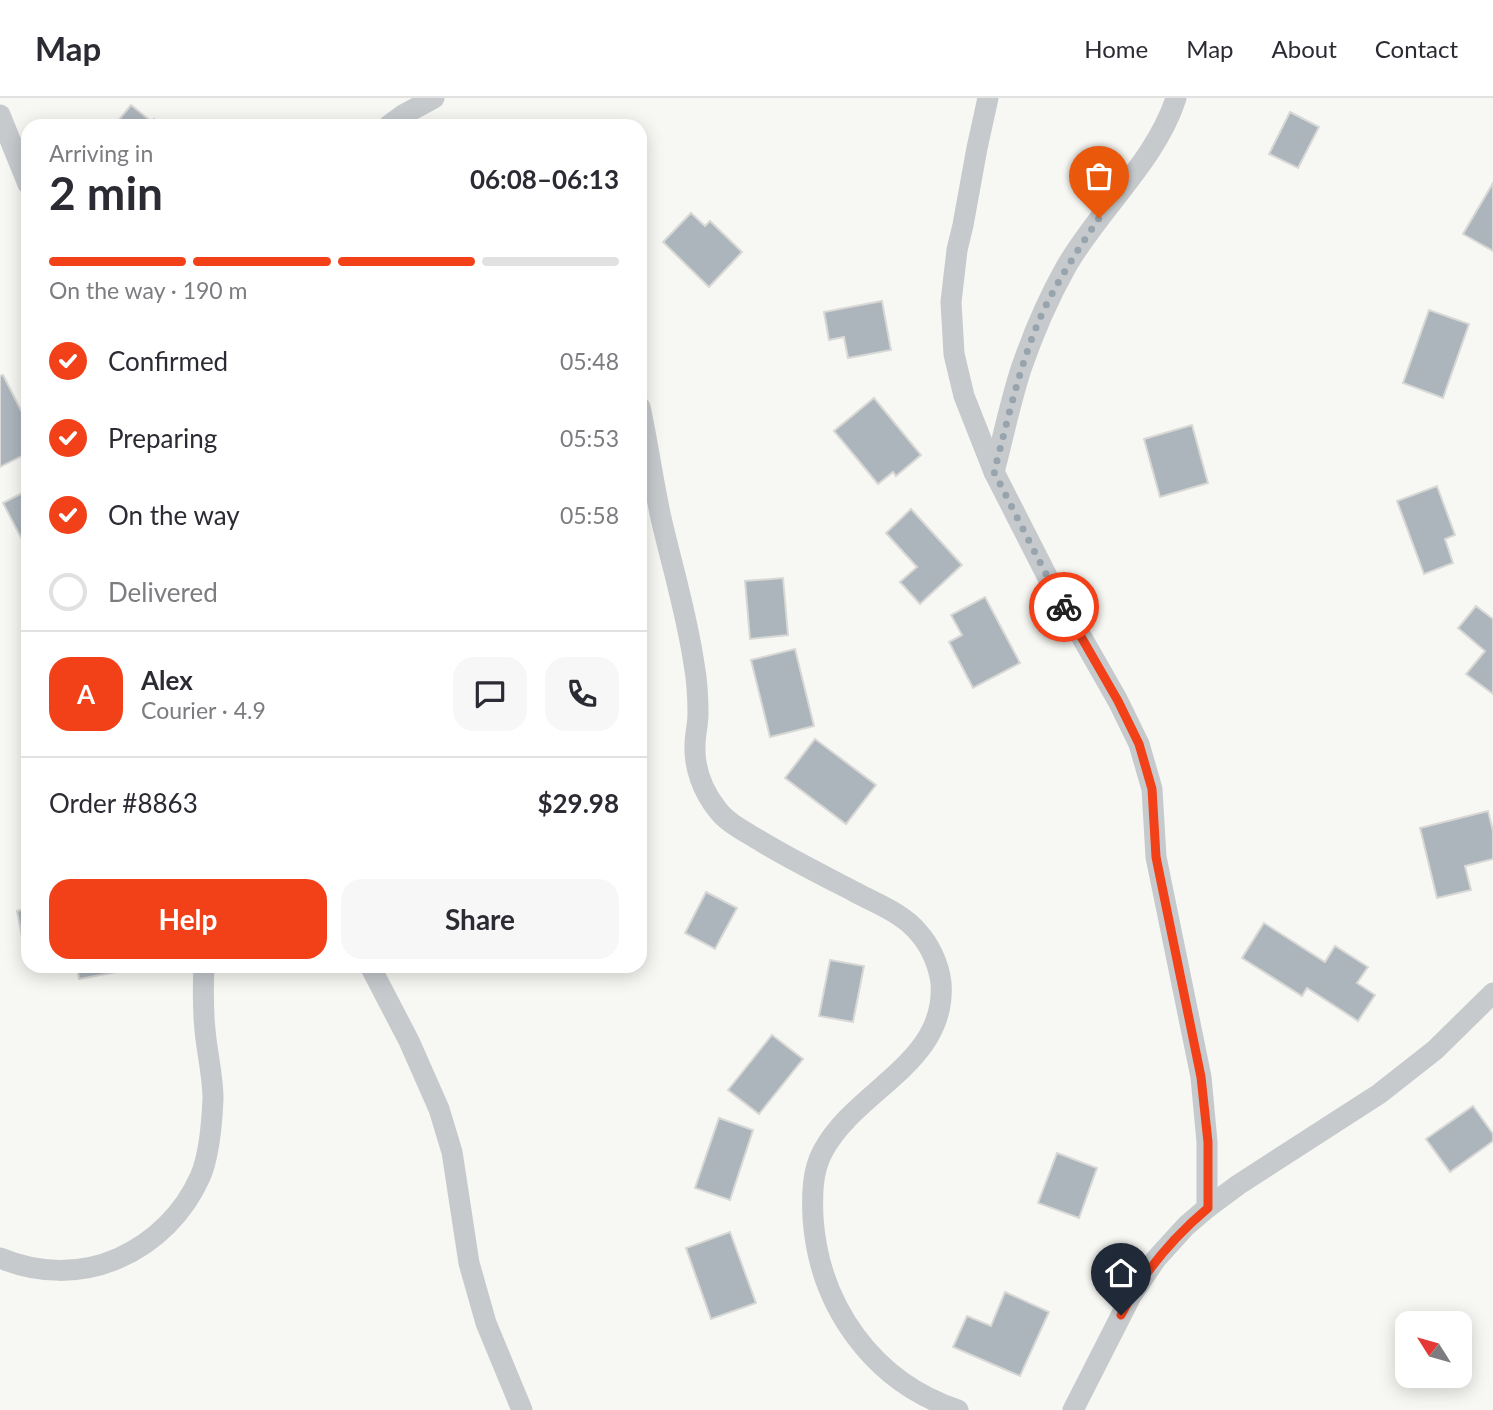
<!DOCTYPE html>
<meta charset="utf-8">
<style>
body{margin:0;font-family:Lato,sans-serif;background:#f7f7f7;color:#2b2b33;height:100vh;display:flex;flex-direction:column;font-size:26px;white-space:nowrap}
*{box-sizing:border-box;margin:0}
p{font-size:23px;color:#7c7c81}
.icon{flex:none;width:38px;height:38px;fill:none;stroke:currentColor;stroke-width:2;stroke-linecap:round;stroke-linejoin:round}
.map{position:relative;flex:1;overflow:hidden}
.details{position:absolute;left:21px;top:21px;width:626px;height:854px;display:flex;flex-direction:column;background:#fff;border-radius:21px;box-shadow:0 4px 18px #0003}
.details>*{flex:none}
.needle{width:46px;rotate:307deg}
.tools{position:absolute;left:1395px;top:1213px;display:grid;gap:14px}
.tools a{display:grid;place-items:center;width:77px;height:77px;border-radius:14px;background:#fff;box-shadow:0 4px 18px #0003;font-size:35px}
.pin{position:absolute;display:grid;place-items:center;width:60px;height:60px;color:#fff;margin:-72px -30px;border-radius:50% 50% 50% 0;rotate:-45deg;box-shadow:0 0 7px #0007}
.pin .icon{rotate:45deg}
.courier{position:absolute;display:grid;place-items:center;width:70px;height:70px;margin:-35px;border:5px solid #f24018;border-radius:50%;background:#fff;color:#222;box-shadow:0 2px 9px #0007}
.summary em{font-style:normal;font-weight:700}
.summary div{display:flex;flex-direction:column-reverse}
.summary{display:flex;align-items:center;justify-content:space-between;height:119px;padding:0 28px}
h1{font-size:46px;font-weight:700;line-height:52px}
.bar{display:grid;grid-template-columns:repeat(4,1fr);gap:10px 7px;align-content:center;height:84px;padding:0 28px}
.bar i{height:9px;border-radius:5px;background:#e1e1e2}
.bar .active{background:#f24018}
.bar p{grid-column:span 4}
.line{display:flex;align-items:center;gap:18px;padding:0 28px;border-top:2px solid #e1e1e2}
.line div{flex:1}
.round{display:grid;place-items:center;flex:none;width:74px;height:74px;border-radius:21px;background:#f7f7f7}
ol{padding:0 28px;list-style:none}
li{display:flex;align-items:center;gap:21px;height:77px}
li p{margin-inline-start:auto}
li .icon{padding:7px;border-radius:50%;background:#f24018;color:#fff;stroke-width:4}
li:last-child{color:#7c7c81}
li i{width:38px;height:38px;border:4px solid #e1e1e2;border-radius:50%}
.button{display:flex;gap:14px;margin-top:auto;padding:14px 28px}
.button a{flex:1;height:80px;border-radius:21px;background:#f24018;color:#fff;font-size:28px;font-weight:700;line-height:80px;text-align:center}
.button a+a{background:#f7f7f7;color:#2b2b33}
header{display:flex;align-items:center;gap:42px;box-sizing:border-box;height:98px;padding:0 35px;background:#fff;border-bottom:2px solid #e1e1e2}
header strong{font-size:33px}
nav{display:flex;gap:38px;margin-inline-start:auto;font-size:24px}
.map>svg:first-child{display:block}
.building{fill:#acb5bb;stroke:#d8d8d6;stroke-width:2}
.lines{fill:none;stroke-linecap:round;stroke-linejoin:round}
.street{stroke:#c6cacd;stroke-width:21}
.done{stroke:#97a4ad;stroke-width:7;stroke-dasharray:0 12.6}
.route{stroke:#f24018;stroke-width:9}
</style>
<header>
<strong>Map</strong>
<nav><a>Home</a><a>Map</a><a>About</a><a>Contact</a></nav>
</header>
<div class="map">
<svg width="1493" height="1312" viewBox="0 0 1493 1312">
<rect width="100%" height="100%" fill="#f7f7f3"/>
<g class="building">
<polygon points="131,7 152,24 154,21 163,28 114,28"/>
<polygon points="1290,14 1319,29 1298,70 1269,56"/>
<polygon points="1493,85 1493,153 1463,136"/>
<polygon points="691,115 705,128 710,123 742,154 709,189 663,144"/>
<polygon points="882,203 891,252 848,260 844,239 829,242 824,214"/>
<polygon points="1429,212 1469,226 1443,300 1403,285"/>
<polygon points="3,277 28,326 28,355 0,369 0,278"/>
<polygon points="874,300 921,357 896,378 893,374 878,386 834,333"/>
<polygon points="1192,327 1208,385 1160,399 1144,341"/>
<polygon points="1437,388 1455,437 1445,441 1453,465 1424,476 1397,403"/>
<polygon points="28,392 28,453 3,405"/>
<polygon points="911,411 962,467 920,506 900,484 917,469 886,435"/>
<polygon points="783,480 788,537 750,541 745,483"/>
<polygon points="985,499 1020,565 973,590 949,544 962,537 951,517"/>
<polygon points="1476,508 1493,521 1493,596 1466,576 1485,553 1458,530"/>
<polygon points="795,551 814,628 770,639 751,562"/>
<polygon points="815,641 876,687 846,726 785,680"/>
<polygon points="1488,713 1493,733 1493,761 1465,768 1471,792 1437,800 1420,730"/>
<polygon points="706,794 737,810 715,851 685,835"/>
<polygon points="28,810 28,860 26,860 17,813"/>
<polygon points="1264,825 1325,864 1335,848 1368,869 1357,885 1375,897 1358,923 1307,890 1302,898 1242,860"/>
<polygon points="830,862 864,868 853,924 819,918"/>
<polygon points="77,868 121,868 122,873 79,881"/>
<polygon points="772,937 803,961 759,1016 728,992"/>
<polygon points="1473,1008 1493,1036 1493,1043 1450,1074 1426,1041"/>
<polygon points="719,1020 753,1032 730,1102 695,1090"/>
<polygon points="1057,1055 1097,1070 1079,1120 1038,1105"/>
<polygon points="730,1134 756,1205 711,1221 686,1150"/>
<polygon points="1005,1194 1049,1214 1020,1278 953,1249 967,1218 991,1228"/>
</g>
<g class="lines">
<g class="street">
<polyline points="988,0 977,50 963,127 957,152 951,204 954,256 964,298 994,374 1048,480 1118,603 1139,646 1152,691 1156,759 1201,979 1207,1044 1207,1110 1186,1128 1156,1161 1131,1198 1073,1312"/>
<polyline points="0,17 28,86"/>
<polyline points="388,28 403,17 434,0"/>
<path d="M640,309C648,346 653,383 661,420C672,468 687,517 694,566C697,582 698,600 698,616C698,626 695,637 695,647C694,670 703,693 717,711C728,726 746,734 762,744C792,762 824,778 855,794C877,806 902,815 918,834C930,847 939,867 941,885C947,965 856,991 823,1053C812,1073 812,1097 813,1120C819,1208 873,1284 958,1312"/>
<path d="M994,374C1003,340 1010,305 1021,271C1033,236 1048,201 1066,169C1099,111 1156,63 1176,0"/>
<polyline points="370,868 409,943 439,1011 452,1054 469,1165 486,1225 522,1312"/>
<polyline points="1207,1110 1238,1087 1379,996 1435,952 1493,895"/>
<path d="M0,1160C38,1176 81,1177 119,1160C155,1144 184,1115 200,1079C209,1059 212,1023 213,1001C213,978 207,955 205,932C203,911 203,889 204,868"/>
</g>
</g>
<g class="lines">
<path class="done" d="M1064,509L1048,480L994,374C1008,322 1019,268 1041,218C1057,183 1078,152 1099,120"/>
<path class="route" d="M1064,509L1118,603L1139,646L1152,691L1156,759L1201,979L1208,1044V1110C1171,1141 1143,1175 1121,1217"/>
</g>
</svg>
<div class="tools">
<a><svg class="needle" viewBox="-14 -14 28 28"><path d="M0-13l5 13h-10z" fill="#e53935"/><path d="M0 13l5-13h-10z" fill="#7c7c81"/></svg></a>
</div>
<div class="pin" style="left:1099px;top:120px;background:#ea580c"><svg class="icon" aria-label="bag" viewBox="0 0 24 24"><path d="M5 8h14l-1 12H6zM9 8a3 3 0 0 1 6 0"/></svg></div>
<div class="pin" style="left:1121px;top:1217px;background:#1f2937"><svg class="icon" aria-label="home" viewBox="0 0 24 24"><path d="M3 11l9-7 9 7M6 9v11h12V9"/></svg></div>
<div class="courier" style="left:1064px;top:509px"><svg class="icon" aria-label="bike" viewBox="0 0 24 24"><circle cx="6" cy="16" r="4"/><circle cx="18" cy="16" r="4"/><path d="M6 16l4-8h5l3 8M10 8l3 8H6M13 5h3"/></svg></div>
<section class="details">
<div class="summary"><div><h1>2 min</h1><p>Arriving in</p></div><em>06:08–06:13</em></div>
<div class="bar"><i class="active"></i><i class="active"></i><i class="active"></i><i></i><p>On the way · 190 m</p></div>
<ol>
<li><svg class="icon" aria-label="check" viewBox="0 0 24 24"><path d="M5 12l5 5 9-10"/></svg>Confirmed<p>05:48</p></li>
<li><svg class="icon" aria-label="check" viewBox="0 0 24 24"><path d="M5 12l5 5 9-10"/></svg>Preparing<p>05:53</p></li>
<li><svg class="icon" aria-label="check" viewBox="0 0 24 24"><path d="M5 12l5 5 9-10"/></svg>On the way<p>05:58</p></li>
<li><i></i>Delivered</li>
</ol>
<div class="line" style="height:126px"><b class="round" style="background:#f24018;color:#fff">A</b><div><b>Alex</b><p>Courier · 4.9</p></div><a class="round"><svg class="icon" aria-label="chat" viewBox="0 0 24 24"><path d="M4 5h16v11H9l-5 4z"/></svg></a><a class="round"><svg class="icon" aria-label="phone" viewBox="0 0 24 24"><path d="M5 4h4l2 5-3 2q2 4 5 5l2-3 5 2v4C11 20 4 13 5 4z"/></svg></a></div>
<div class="line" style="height:91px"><div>Order #8863</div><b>$29.98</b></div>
<div class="button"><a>Help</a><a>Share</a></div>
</section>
</div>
